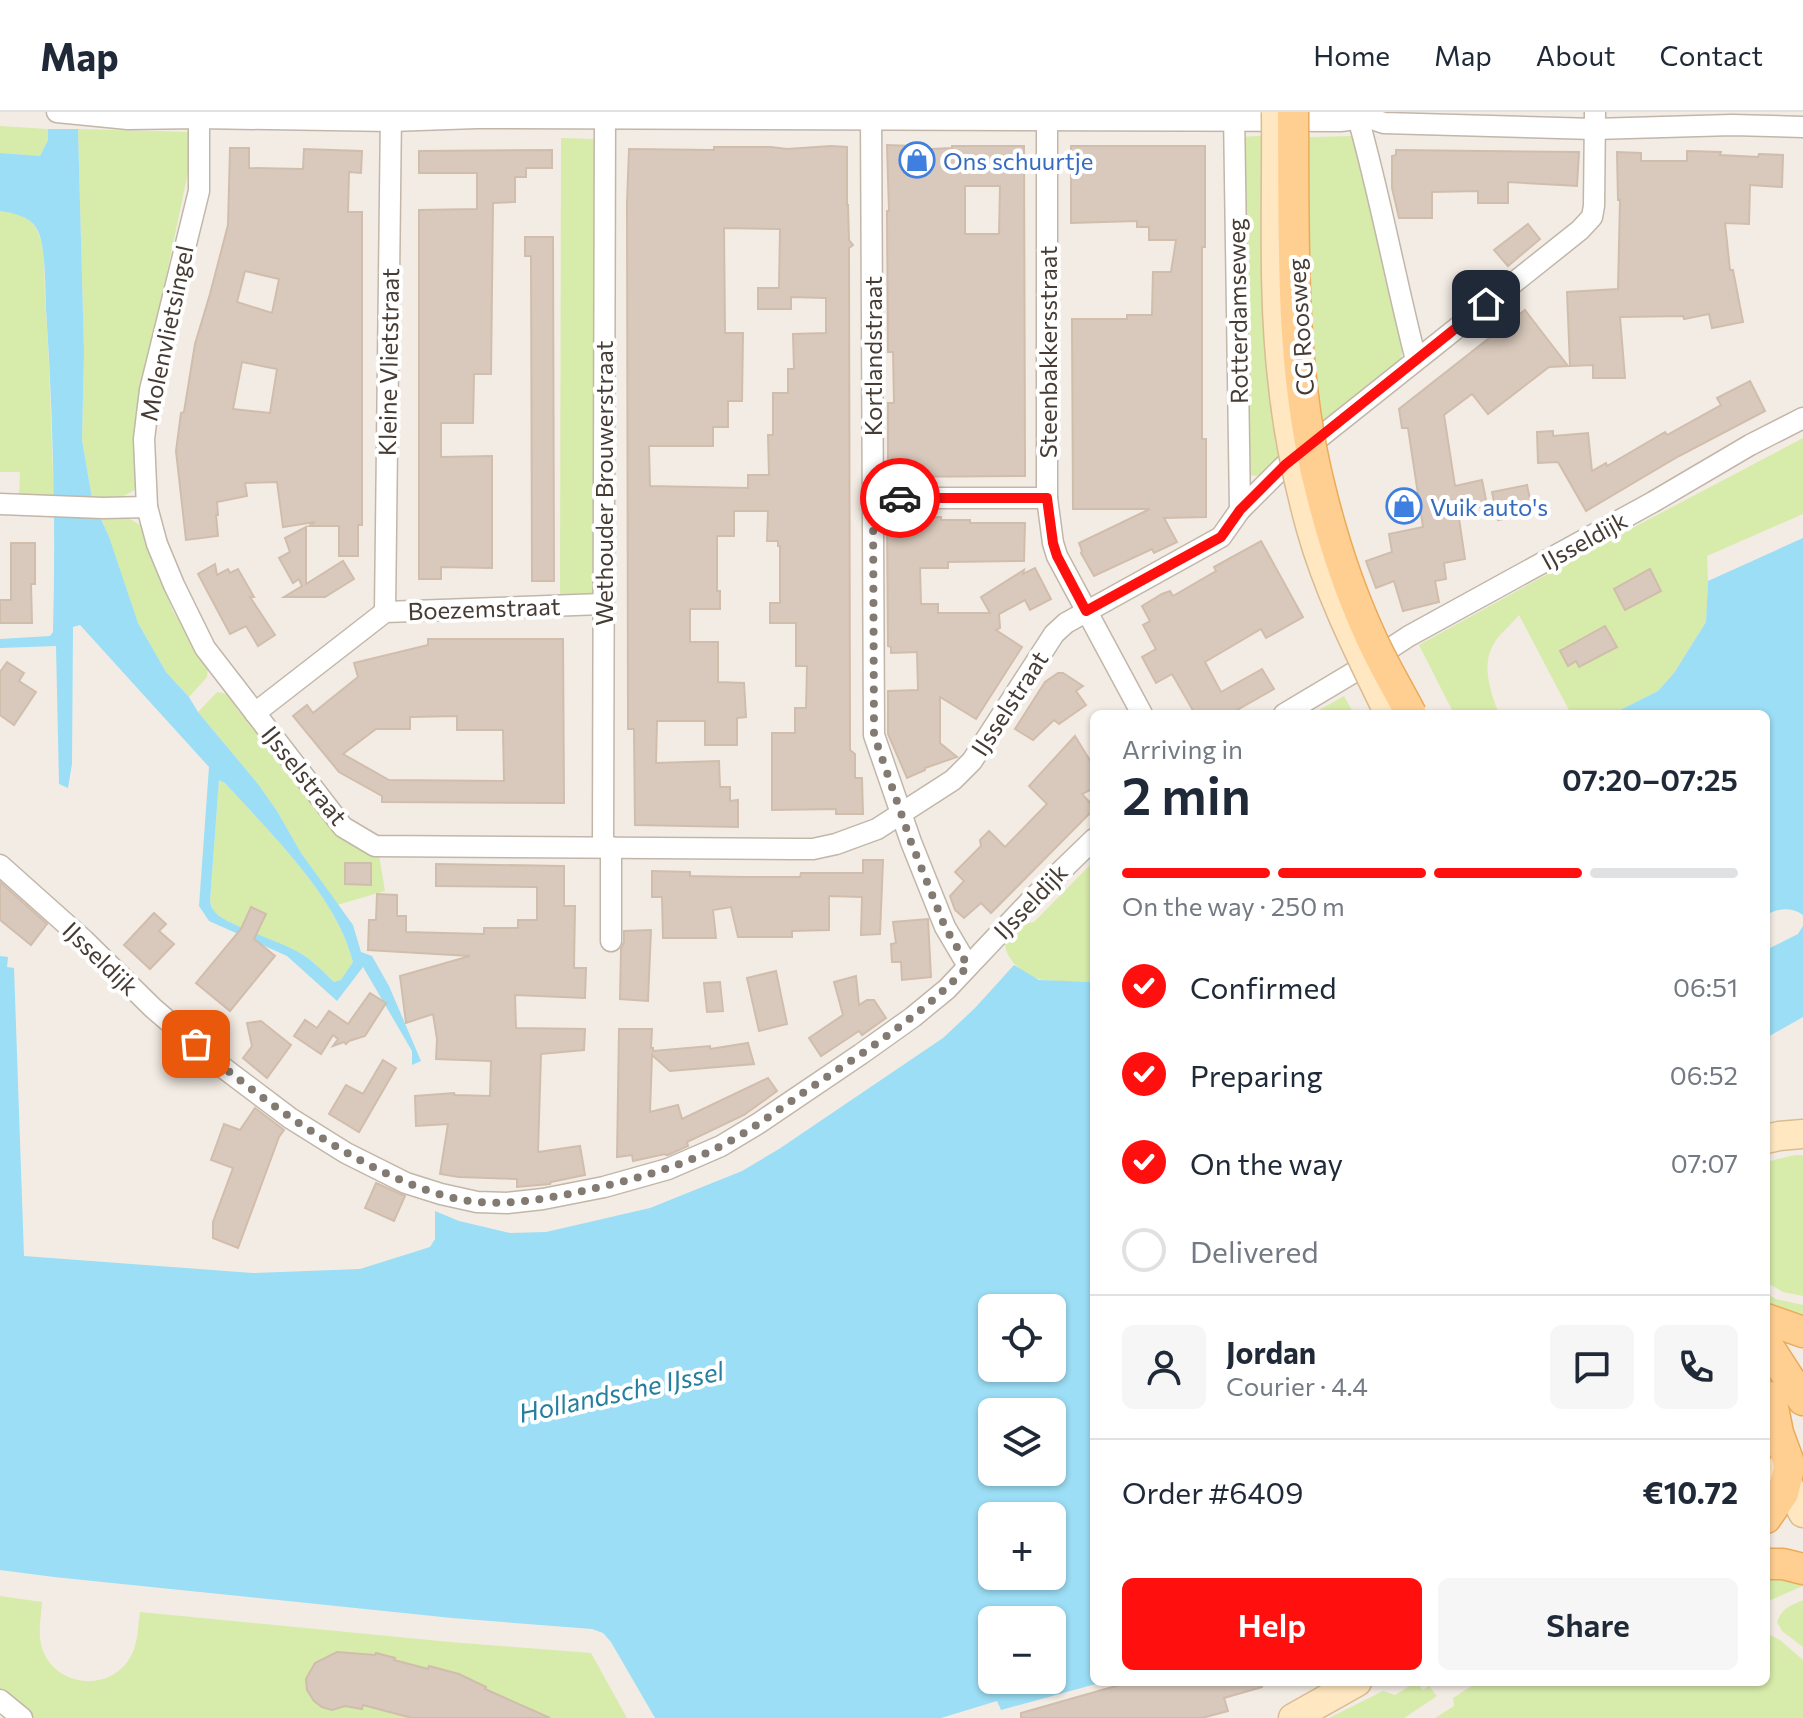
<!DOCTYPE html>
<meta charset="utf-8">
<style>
body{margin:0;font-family:Commissioner,sans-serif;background:#f6f6f7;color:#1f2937;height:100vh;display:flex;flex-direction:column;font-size:30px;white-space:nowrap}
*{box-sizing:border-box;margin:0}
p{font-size:26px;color:#747a83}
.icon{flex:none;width:44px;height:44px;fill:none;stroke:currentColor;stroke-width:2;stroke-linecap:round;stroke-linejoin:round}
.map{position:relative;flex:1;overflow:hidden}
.side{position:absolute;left:1090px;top:598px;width:680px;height:976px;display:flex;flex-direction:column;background:#fff;border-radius:12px;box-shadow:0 2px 6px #0004}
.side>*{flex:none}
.controls{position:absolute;left:978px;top:1182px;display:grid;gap:16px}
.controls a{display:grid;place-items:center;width:88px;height:88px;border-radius:12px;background:#fff;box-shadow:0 2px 6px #0004;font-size:40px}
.pin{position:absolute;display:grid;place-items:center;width:68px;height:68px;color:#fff;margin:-34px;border-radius:16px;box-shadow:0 4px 12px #0006}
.courier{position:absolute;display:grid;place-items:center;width:80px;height:80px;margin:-40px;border:6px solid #ff100f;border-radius:50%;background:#fff;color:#222;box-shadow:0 2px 10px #0007}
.overview em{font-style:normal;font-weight:600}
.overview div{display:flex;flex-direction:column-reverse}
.overview{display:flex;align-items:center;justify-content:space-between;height:136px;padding:0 32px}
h1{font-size:52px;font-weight:600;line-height:60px}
.bar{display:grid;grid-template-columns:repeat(4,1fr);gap:12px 8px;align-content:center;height:96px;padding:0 32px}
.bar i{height:10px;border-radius:6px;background:#e0e1e3}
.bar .selected{background:#ff100f}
.bar p{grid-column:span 4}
.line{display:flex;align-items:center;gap:20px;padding:0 32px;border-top:2px solid #e0e1e3}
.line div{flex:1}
.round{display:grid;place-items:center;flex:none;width:84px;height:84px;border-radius:12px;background:#f6f6f7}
ol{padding:0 32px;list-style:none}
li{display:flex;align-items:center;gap:24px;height:88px}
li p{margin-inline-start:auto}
li .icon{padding:8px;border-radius:50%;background:#ff100f;color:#fff;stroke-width:4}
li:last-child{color:#747a83}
li i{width:44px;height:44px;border:4px solid #e0e1e3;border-radius:50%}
.button{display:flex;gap:16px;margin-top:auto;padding:16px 32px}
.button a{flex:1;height:92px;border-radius:12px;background:#ff100f;color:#fff;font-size:32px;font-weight:600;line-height:92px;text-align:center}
.button a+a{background:#f6f6f7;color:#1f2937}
header{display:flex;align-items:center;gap:48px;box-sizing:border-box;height:112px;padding:0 40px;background:#fff;border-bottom:2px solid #e0e1e3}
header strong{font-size:38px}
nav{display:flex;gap:44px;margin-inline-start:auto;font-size:28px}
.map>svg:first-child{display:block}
.green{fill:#d7ebaa}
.water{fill:#9cdef5;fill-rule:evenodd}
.building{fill:#d9c9bc;stroke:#d1bdac;stroke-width:2;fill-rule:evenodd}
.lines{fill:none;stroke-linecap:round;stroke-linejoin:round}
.street-casing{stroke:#c2b6a9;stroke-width:23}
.secondary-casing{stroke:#dabc92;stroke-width:31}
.primary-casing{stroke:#ebaa5a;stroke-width:33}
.street{stroke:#fff;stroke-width:20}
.secondary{stroke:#ffe7c2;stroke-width:28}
.primary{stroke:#ffcf91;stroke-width:30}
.secondary-bridge-casing{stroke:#dabc92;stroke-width:31;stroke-linecap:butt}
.primary-bridge-casing{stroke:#ebaa5a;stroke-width:33;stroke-linecap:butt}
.secondary-bridge{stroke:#ffe7c2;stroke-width:28}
.primary-bridge{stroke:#ffcf91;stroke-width:30}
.done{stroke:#837a72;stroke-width:8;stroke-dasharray:0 14.4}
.route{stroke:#ff100f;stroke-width:10}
.labels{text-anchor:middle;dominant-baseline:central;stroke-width:8;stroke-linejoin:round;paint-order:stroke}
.shop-label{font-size:24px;fill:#366cbe;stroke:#fff;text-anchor:start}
.street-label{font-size:24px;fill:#463c34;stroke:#fff}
.water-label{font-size:26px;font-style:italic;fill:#237ea0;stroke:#fff}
</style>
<header>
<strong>Map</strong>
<nav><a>Home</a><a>Map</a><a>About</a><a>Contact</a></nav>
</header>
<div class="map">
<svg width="1803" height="1606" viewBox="0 0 1803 1606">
<rect width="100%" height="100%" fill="#f3ece4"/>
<g class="green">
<polygon points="0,14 48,17 48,28 40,44 0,41"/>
<polygon points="78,17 192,20 191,46 150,241 138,376 122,385 92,386 82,328 84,239"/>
<polygon points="1259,24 1274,26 1352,24 1364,37 1403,235 1400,250 1260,364 1246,363 1238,25"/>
<polygon points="561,26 593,27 597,34 597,487 560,489"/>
<path d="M0,99C14,101 31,104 37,118C46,137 44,165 45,185C50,252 51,318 54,385L19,384L20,360H0Z"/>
<path d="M1803,326V402L1707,444L1708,469L1706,510L1674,561L1658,579L1612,602H1571L1519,503C1511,513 1499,522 1493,533C1481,555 1491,581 1499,602H1454L1419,533L1604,431Z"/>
<polygon points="101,404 128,406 142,414 143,422 173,499 208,556 207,565 189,585 166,560 138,511"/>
<polygon points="217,580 227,582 238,598 313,684 378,737 385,779 337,793 301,741 277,699 258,672 198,600"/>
<polygon points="1344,584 1354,602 1312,602"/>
<path d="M219,668L225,671C269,720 337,784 353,850L341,869L334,870C322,858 310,846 295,838C279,830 223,811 215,800C214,800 210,789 210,789Z"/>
<path d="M1094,749V870C1077,869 1060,870 1043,868C1026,865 1005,848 1005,831L1024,812L1034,810Z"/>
<polygon points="1795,1043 1803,1043 1803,1184 1783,1180 1766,1170 1766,1050"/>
<polygon points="1766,1181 1776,1187 1803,1193 1803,1214 1766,1196"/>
<polygon points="1766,1459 1803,1465 1803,1474 1766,1490"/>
<path d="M0,1484L42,1490C41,1506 37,1524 43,1539C58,1577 114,1580 132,1542C138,1530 138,1513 140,1500L450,1530L591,1541L627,1606H31L0,1578Z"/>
<path d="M1803,1488V1535L1782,1519L1777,1510C1782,1496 1790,1494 1803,1488Z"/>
<polygon points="1766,1521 1780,1528 1803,1548 1803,1606 1435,1606 1454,1594 1453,1586 1478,1570 1766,1570"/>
<polygon points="1416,1570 1423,1578 1429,1574 1437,1584 1404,1606 1329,1606 1383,1579 1395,1583"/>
</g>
<g class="water">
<path d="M48,17H78L84,239L82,328L92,386L109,425L138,511L166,560L189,585L198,600L258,672L277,699L301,741L353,813L361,840L372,844L389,874L421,949L412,953V939L363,855L337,889L287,844L209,809L199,794L209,655L80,513L73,515L72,652L68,676L59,672L56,534L0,536V527L50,524L53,520C56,412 53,303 46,196C45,176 46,133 37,117C30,104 13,101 0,99V41L40,44L48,28ZM219,668L225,671C269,720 337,784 353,850L341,868L334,870C323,859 313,849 300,841C282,830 224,812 215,800C212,797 211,793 210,789Z"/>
<path d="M1803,426V803C1791,795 1778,796 1766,803V602H1612L1658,579L1674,561L1706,510L1708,469Z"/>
<polygon points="1803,814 1803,905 1766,926 1766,838 1798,822"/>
<path d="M0,844L8,845L7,855L14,856L24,1144L253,1161L360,1157L430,1135L435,1127V1099L459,1109L510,1121L546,1120L650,1096L742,1059L779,1037L943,926L975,896L1014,853L1039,868L1094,870V1570H1103L1001,1598L997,1589L941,1606H655L611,1530L603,1521L592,1517L452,1506L54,1465L0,1458ZM1052,1196V1256H992V1196ZM992,1300H1052V1360H992ZM1052,1404V1464H992V1404ZM1052,1508V1568H992V1508Z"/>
</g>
<g class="building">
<path d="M887,33L911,34L910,38L952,36V34H1024L1025,364L888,365V291H894L893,240H888L887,99H889ZM965,74H1000L999,122H965Z"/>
<path d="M831,34L847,35V93H848L849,128L853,133L849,136L850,638L855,642V666H862L863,702H836V697L772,698V621H795V596H806L807,554H796V511H770V491H780V434H778V429H767L768,399H734V424H717V479H720V497H690V530H718V570L744,571L746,605L737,606V633H705V609H657L656,651L719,649L720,675H730V689L738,688V715L635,713L634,617H628L627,91L629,37L714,38V35H771L787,37ZM724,116L780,117L779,176H758V197H791V185L826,186V221L793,222L794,257H788V281H773V323H768L769,363H748V376L650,374L649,334H713V315H728V289H742L743,221H725Z"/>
<polygon points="1071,34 1205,34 1205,135 1202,135 1202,327 1206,327 1206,405 1164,406 1177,430 1154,441 1152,437 1094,464 1081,441 1082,439 1079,431 1150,397 1073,397 1072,207 1127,207 1127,203 1152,203 1153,160 1171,160 1176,128 1149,128 1149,115 1137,115 1137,109 1071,111"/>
<path d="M230,36H249V56L303,57L304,37L362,39L361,61L349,60L348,100H362V413H358V444H339V414H309L315,410L283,415L277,370L245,371L247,384L217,390L218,403H216L218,424L186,428L176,339L181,301L184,300L195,232L210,182L228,113ZM245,159L279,167L272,201L237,190ZM242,250L277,257L270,301L233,297Z"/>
<polygon points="552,38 552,56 526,56 526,65 515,65 515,90 493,91 491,262 474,262 473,311 441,311 441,345 492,344 492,456 441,455 441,467 419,467 419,98 477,97 477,61 419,61 419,39"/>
<polygon points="1396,38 1579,40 1577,74 1508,70 1508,91 1478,91 1478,79 1432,80 1432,106 1399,106 1392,76 1392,44 1396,43"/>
<polygon points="1687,39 1721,40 1720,43 1758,45 1759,42 1783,43 1782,75 1750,73 1749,112 1725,111 1730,158 1733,158 1743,210 1712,216 1709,202 1684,207 1683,204 1620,205 1625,266 1593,266 1593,253 1570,254 1567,180 1618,177 1620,88 1618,88 1617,40 1641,41 1641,49 1687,49"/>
<polygon points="1528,112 1540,127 1508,154 1494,138"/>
<polygon points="525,125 553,125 554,469 532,469 531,144 525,144"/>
<polygon points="1525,198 1568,254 1549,255 1488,302 1472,282 1444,303 1455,374 1482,368 1487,393 1458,400 1465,447 1444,451 1446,467 1435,469 1439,490 1403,499 1394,469 1376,476 1366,449 1392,440 1389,422 1423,415 1408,316 1402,316 1399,297"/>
<polygon points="1750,269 1765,299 1679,344 1586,399 1558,350 1538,351 1537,320 1553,319 1553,324 1588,321 1592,359 1606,351 1607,354 1665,320 1667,323 1721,293 1717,286"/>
<polygon points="1527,373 1533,401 1498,408 1492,380"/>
<polygon points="941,405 941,408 970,408 970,411 1025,411 1024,449 948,450 948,456 920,456 921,492 938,492 938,501 990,501 981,485 1024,458 1023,462 1035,456 1051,487 1030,498 1025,488 999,502 1000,516 996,518 1022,535 976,607 940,585 940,631 957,645 925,656 925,658 907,666 888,622 888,579 918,578 917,540 891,541 891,535 888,534 887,406"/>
<polygon points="306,415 306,472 343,449 354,467 325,485 284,485 302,474 299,467 293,471 279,446 290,440 285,426"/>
<polygon points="1261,429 1303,505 1266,526 1261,517 1205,550 1221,580 1262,557 1274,577 1230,602 1195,602 1172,562 1156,571 1142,545 1156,537 1143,513 1150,509 1142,494 1162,482 1170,479 1173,484 1216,459 1214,455"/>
<polygon points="11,431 35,431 35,472 31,472 32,511 0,511 0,488 11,488"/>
<polygon points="215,452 217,463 228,457 230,461 238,457 254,485 250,485 275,523 258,534 246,514 230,522 198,462"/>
<polygon points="1650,457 1661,479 1625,498 1614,477"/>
<polygon points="1605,514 1617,535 1579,555 1576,549 1568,554 1560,539"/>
<path d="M428,527H563L564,691L382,690V684L339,660L293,604L307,593L313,601L358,565L354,551L428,533ZM457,604V618H503L504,669L389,668L343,642L376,617H410V605Z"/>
<polygon points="7,550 24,561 19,569 36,580 14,613 0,603 0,560"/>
<polygon points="1058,561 1063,561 1083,574 1076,579 1086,593 1059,612 1054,608 1033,628 1015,617 1045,570"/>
<polygon points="1075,624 1094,655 1094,676 1082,682 1094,695 1094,697 991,801 981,791 964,806 955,798 950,784 964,769 955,760 981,734 980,728 989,719 1005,735 1047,692 1029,674"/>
<polygon points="863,748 883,748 880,822 861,823 862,785 829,784 829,818 792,819 792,825 738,825 731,795 713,798 716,826 663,826 662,785 652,785 652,759 690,760 690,764 743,765 800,765 801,761 863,761"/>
<polygon points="345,751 371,751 371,773 345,772"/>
<polygon points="436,752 564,754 564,794 575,794 574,856 586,856 585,886 515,883 516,916 585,917 584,938 541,942 538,1040 580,1034 585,1063 551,1070 550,1072 517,1075 517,1067 459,1065 440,1062 448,1012 416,1014 415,984 454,981 455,983 490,984 491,949 436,947 437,927 433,902 406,911 400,864 470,844 368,838 369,808 376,808 377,782 397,783 397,804 406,804 406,820 484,822 484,816 518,816 518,808 537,808 537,775 436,774"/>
<polygon points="0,770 47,812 31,833 0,808"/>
<polygon points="251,795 266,802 254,827 275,844 230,899 196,871 241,817"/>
<polygon points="154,801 166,812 159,819 174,832 150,857 124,833"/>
<polygon points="928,807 931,865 902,868 901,850 892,850 891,832 896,831 893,810"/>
<polygon points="651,818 648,889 620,887 621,837 624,830 624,819"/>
<polygon points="776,859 787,912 759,919 747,866"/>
<polygon points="856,864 859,893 867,888 874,888 886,906 862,923 859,919 821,944 809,926 843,903 834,870"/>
<polygon points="720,870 723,899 707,900 704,871"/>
<polygon points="370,881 386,891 365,924 349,929 346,932 344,930 333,934 338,927 333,923 321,942 294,924 305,908 317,916 329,899 348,912"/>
<polygon points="261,909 291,933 267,966 243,946 252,934 247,911"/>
<polygon points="619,917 652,917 651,936 653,936 653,939 710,934 710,937 748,931 754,952 670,959 652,943 650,1000 678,993 682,1007 768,966 777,979 744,1003 687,1030 688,1034 668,1043 666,1043 665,1042 633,1049 632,1043 617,1045"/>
<polygon points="383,948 396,956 359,1020 329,1002 346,973 363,982"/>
<polygon points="255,996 284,1018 279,1025 238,1136 213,1126 213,1110 233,1056 211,1048 224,1012 240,1018"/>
<polygon points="376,1071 405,1084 394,1109 365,1096"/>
<polygon points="337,1540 375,1543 376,1541 395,1546 394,1548 428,1557 429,1554 459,1562 486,1575 485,1577 550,1606 412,1606 363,1593 362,1597 345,1594 332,1598 322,1595 314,1589 307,1578 306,1567 315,1551"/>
<polygon points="1130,1570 1261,1570 1262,1575 1224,1586 1228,1599 1202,1606 1021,1606 1021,1601"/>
</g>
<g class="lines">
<defs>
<g id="street">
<polyline points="57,0 128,7 199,6 391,9 476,6 1340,9 1349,8 1357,2"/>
<polyline points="199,0 199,79 150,278 144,327 147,395 157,432 174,473 205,536 343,715 375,734 794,737 813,737 836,732 877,717 953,668 972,649 1054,522 1066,511 1221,425 1240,398 1285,353 1580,118 1592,105 1594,94 1595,0"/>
<polyline points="871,0 874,623 911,730 945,815 968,854"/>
<polyline points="1047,0 1047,386 1053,431 1057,444 1142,602"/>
<polyline points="1234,0 1240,398"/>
<polyline points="1357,2 1384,11 1594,17 1732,13 1803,15"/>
<path d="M1357,2C1380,83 1395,166 1416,248"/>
<polyline points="873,386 1047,386"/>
<polyline points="0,392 103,396 147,395"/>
<polyline points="385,500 391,0"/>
<polyline points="255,601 385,500 602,492"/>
<polyline points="1284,602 1351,562 1409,524 1653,390 1750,333 1803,306"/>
<polyline points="603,735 605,0"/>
<polyline points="611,735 611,829"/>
<polyline points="0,753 84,828 153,896 217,951 290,1006 346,1041 406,1071 441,1082 477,1090 507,1091 543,1087 604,1075 668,1057 721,1034 759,1011 861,942 913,905 947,877 1032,787 1094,727"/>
<polyline points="0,1588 22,1606"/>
</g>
<g id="secondary">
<polyline points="1766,1027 1779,1024 1803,1022"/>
<polyline points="1780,1357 1803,1401"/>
<polyline points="1293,1606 1357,1570"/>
</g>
<g id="primary">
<polyline points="1766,1207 1803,1220"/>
<polyline points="1766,1231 1803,1288"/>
<polyline points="1766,1406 1783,1381 1789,1357 1788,1348 1778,1321 1771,1285"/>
<polyline points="1766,1452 1783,1452 1803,1457"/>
</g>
</defs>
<use href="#street" class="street-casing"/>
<use href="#secondary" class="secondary-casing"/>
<use href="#primary" class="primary-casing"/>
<use href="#street" class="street"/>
<use href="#secondary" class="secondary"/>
<use href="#primary" class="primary"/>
<defs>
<path id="secondary-bridge" d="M1276,0C1277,91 1272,183 1283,274C1288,322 1298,370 1311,417C1329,481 1360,542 1389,602"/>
<path id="primary-bridge" d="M1293,0C1294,126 1289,254 1320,376C1332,425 1348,475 1369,521C1381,549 1397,575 1411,602"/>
</defs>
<use href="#secondary-bridge" class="secondary-bridge-casing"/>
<use href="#primary-bridge" class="primary-bridge-casing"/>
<use href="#secondary-bridge" class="secondary-bridge"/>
<use href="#primary-bridge" class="primary-bridge"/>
</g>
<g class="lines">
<path class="done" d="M196,932C253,981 313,1025 381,1059C411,1073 444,1087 478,1090C511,1093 543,1087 574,1081C624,1070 673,1058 719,1035C747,1021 774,1001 800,983C859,943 920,906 968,854L945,815L911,730L874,623L873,386H900"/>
<polyline class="route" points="900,386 1047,386 1053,431 1057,444 1086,499 1221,425 1240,398 1285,353 1486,192"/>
</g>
<defs>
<symbol id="shop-ring" viewBox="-11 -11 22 22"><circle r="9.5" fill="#fff" stroke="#3f7fe0" stroke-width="1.5"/><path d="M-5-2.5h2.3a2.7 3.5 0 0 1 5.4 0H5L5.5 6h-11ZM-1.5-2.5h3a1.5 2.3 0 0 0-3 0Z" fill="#3f7fe0"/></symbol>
</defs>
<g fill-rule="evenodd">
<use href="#shop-ring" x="897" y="28" width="40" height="40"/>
<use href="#shop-ring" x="1384" y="374" width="40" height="40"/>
</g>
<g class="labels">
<g class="shop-label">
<text x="943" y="48">Ons schuurtje</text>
<text x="1430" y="394">Vuik auto's</text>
</g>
<g class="street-label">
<text transform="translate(1237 199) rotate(-91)">Rotterdamseweg</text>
<text transform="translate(1300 215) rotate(-94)">CG Roosweg</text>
<text transform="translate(166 221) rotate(-78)">Molenvlietsingel</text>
<text transform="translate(1047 240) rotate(-90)">Steenbakkersstraat</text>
<text transform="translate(872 244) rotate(-90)">Kortlandstraat</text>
<text transform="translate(388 250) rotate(-89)">Kleine Vlietstraat</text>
<text transform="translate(603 371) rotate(-90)">Wethouder Brouwerstraat</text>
<text transform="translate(1584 428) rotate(-29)">IJsseldijk</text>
<text transform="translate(484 496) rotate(-2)">Boezemstraat</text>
<text transform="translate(1009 591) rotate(-57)">IJsselstraat</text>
<text transform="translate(305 663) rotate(51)">IJsselstraat</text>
<text transform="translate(1030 789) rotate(-46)">IJsseldijk</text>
<text transform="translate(101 846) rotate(44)">IJsseldijk</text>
</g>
<g class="water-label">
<text transform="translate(621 1279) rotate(-12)">Hollandsche IJssel</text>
</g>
</g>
</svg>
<div class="controls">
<a><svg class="icon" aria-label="locate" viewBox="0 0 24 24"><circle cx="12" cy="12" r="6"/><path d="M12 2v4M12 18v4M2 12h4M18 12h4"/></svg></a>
<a><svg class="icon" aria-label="layers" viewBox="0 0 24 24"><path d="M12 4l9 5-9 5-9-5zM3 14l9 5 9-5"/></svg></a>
<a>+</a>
<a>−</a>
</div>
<div class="pin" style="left:196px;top:932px;background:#ea580c"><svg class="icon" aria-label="bag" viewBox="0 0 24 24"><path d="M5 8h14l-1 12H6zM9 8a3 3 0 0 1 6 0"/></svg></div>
<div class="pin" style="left:1486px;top:192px;background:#1f2937"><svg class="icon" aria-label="home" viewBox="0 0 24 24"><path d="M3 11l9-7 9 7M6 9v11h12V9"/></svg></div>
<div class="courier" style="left:900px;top:386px"><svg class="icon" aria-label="car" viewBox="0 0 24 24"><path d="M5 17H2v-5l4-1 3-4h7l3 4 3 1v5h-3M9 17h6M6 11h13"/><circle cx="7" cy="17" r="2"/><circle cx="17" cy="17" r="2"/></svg></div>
<section class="side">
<div class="overview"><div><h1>2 min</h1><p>Arriving in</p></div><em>07:20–07:25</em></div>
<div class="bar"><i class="selected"></i><i class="selected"></i><i class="selected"></i><i></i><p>On the way · 250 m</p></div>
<ol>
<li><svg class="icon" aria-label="check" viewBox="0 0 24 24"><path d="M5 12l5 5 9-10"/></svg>Confirmed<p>06:51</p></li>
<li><svg class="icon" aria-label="check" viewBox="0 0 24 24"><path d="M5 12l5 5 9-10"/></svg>Preparing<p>06:52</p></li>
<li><svg class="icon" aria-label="check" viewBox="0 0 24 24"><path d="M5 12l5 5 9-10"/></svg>On the way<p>07:07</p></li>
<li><i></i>Delivered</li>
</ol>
<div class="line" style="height:144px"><a class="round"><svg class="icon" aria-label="person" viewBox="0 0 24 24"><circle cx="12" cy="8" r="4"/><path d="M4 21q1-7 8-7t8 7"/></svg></a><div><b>Jordan</b><p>Courier · 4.4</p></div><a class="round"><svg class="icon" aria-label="chat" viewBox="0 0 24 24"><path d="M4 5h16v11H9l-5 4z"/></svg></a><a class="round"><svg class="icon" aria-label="phone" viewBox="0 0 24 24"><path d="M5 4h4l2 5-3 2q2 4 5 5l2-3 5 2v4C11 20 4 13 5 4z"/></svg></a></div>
<div class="line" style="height:104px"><div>Order #6409</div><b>€10.72</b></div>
<div class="button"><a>Help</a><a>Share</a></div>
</section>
</div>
